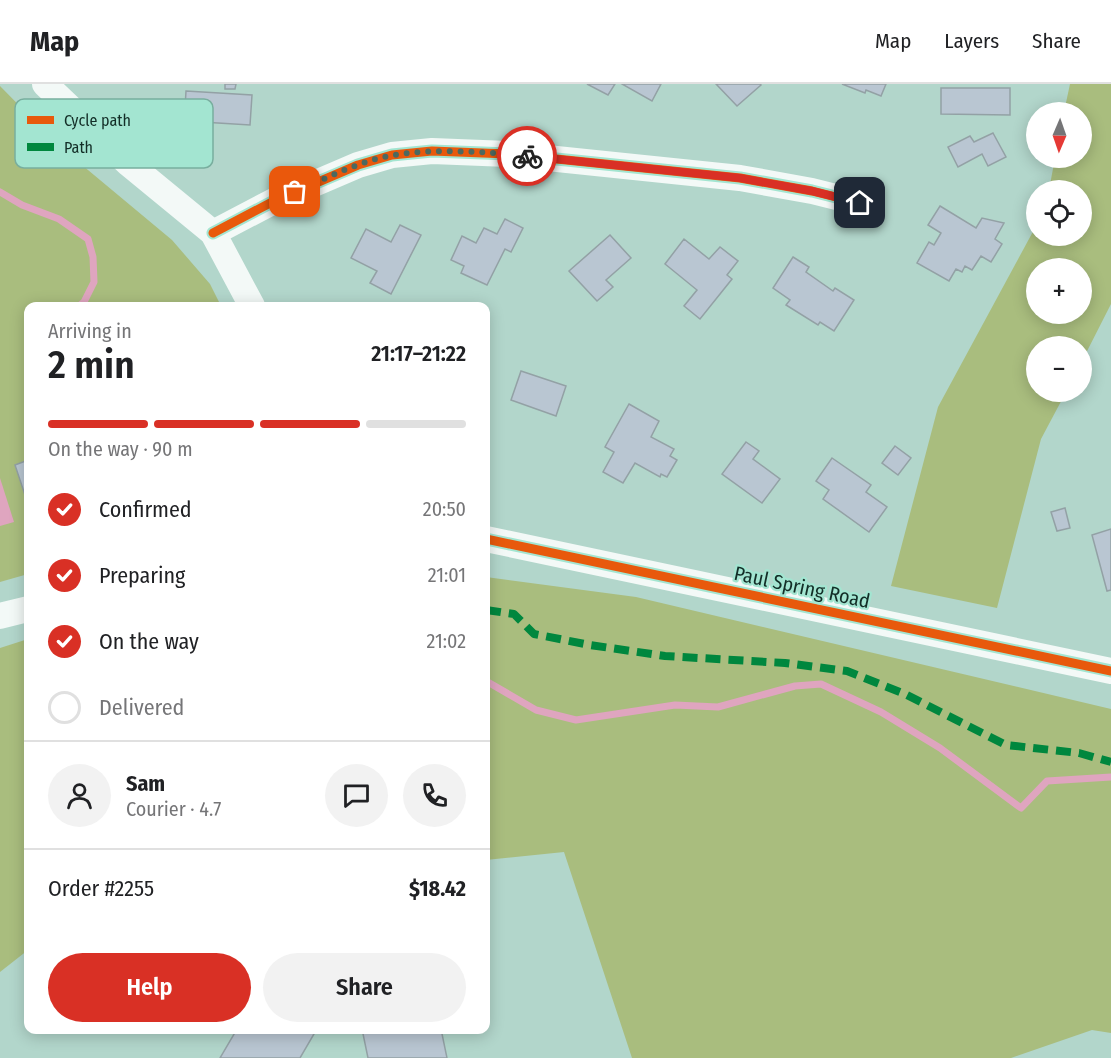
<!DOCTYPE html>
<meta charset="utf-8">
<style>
body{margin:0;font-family:"Fira Sans Condensed",sans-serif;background:#f2f2f2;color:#202124;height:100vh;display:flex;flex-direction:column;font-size:22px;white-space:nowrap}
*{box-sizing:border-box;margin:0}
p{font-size:20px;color:#757577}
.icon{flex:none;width:33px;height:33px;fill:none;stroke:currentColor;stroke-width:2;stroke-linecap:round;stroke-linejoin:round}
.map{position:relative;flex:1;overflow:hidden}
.panel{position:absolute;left:24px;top:218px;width:466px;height:732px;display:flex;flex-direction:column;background:#fff;border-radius:12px;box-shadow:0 3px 15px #0003}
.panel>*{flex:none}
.needle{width:39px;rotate:182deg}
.fabs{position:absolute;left:1026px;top:18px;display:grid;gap:12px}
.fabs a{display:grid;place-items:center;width:66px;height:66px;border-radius:50%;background:#fff;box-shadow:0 3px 15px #0003;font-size:30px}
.pin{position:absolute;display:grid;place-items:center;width:51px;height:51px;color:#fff;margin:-26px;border-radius:12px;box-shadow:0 3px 9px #0006}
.courier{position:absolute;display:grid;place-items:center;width:60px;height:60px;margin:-30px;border:4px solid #d93025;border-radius:50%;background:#fff;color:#222;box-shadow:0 2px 8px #0007}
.summary em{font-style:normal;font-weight:600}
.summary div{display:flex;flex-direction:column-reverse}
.summary{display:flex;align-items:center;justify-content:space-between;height:102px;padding:0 24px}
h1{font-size:39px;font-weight:600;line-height:45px}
.bar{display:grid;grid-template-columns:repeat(4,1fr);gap:9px 6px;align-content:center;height:72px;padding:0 24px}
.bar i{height:8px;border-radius:4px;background:#e0e0e0}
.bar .active{background:#d93025}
.bar p{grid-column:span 4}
.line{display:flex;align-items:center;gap:15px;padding:0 24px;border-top:2px solid #e0e0e0}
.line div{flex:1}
.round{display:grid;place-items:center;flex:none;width:63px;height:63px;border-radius:32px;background:#f2f2f2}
ol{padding:0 24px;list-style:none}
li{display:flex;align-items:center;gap:18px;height:66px}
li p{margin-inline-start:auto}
li .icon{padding:6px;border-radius:50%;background:#d93025;color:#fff;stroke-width:4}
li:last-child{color:#757577}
li i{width:33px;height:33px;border:3px solid #e0e0e0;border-radius:50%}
.action{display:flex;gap:12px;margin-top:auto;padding:12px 24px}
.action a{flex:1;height:69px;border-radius:36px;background:#d93025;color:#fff;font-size:24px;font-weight:600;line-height:69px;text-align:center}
.action a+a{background:#f2f2f2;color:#202124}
header{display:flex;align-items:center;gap:36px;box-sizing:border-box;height:84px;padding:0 30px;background:#fff;border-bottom:2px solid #e0e0e0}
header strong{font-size:28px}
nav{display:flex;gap:33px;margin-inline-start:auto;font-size:21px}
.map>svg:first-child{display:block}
.forest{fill:#a9bd7e;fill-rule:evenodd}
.water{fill:#dfa5bf}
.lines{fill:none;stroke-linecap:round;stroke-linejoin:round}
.stream{stroke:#dfa5bf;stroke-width:7}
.building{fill:#b9c6d2;stroke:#93a1a5;stroke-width:1.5}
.minor{stroke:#f3f9f7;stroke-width:26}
.quiet{stroke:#00873e;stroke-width:8;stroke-dasharray:15 8;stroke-linecap:butt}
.cycleway-casing{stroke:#a3e5d1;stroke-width:13}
.cycleway{stroke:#e8590c;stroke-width:9}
.done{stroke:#4b6960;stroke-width:6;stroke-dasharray:0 10.8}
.route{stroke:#d93025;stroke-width:8}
.labels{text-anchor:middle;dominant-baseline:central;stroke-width:4.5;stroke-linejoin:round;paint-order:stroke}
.street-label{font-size:20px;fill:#132e27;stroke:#a3e5d1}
.key{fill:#a3e5d1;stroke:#78ae9e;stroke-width:1.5}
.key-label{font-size:16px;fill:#132e27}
</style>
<header>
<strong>Map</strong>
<nav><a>Map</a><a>Layers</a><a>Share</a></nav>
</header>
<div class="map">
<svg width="1111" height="974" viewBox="0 0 1111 974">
<rect width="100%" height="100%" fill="#b2d6cb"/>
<g class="forest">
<path d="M1070,0H1111V220L1082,277V262H1036V308H1066L1041,355L997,524L891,502L938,323L1036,142V152H1082V106H1049L1055,74H1082V28H1064ZM1082,184V230H1036V184Z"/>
<polygon points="0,2 58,61 172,156 210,200 221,222 28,222 28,490 0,498"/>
<polygon points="486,493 636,513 1111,625 1111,949 1092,946 1011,974 632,974 564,768 486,776"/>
<polygon points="28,555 28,866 0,888 0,564"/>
</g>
<polygon class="water" points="0,394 14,438 0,442"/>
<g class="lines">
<g class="stream">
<polyline points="0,108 22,121 59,135 88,155 93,173 94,198 84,218 79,222"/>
<polyline points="486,597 536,626 576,636 675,621 718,623 795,602 821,600 881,628 940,664 1021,724 1047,697 1111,693"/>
</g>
</g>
<g class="building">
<polygon points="225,0 236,0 235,5 225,5"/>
<polygon points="587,0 615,0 608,11"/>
<polygon points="622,0 661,0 652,17"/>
<polygon points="716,0 760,0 761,1 737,22"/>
<polygon points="842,0 886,0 881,12 866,6 865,9"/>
<polygon points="941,4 1010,4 1010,31 941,30"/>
<polygon points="186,7 252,11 250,41 202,38 203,25 185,24"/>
<polygon points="993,49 1006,73 988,82 982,70 958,83 948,63 970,52 974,58"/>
<polygon points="940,122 976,144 982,134 1004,139 995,155 1002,160 991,178 981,172 972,186 965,182 962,188 956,185 949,197 917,179 929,158 934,161 941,149 928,141"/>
<polygon points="505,135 523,144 511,168 505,165 487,201 461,189 464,182 451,176 462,152 476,159 484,144 497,150"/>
<polygon points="400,141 421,151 391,210 370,199 377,187 351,174 366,145 391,158"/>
<polygon points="610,151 631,174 606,196 613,203 597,217 569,187"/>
<polygon points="684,155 709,175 720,163 738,177 727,191 732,195 700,235 684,222 697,206 665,180"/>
<polygon points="793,173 809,183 806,188 833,207 835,204 854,216 834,247 820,238 818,241 786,221 790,216 773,204"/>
<polygon points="521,287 566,302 556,332 511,316"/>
<polygon points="629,320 659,337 651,353 674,365 670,372 677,376 667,393 661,390 660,393 635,379 623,399 603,388 614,368 605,363"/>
<polygon points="746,358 759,367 753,375 780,395 762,419 722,390"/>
<polygon points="895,362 911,374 898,391 882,379"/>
<polygon points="832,374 871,401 866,408 887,423 869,448 823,415 829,406 816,397"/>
<polygon points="28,376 28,420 15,381"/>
<polygon points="1065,424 1070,444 1057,447 1051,428"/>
<polygon points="1111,445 1111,506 1107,507 1092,451"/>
<polygon points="237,945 306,945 314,950 300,974 220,974"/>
<polygon points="362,945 441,945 447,974 368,974"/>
</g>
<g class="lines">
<g class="minor">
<polyline points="45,0 129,80 213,149 252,222"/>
<polyline points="213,149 274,117 358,81 392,71 432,67 508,70 740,94 812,107 860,119"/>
<polyline points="486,455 1111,587"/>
<polyline points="0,532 28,525"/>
</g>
<polyline class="quiet" points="486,526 514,530 534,550 590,561 665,572 785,579 847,587 905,610 1006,661 1079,669 1111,678"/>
<defs>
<g id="cycleway">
<polyline points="213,149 274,117 358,81 392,71 432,67 508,70 740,94 812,107 860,119"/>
<polyline points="486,455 1111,587"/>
</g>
</defs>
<use href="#cycleway" class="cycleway-casing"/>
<use href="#cycleway" class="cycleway"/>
</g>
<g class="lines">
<path class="done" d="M295,108C327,94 359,77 394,71C435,64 485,68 527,72"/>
<polyline class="route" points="527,72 740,94 812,107 860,119"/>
</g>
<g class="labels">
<g class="street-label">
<text transform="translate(802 503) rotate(12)">Paul Spring Road</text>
</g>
</g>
<rect x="15" y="15" width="198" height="69" rx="9" class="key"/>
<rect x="27" y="32" width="27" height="8" fill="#e8590c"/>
<rect x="27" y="59" width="27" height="8" fill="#00873e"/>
<g class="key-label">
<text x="64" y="42">Cycle path</text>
<text x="64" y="69">Path</text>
</g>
</svg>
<div class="fabs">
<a><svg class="needle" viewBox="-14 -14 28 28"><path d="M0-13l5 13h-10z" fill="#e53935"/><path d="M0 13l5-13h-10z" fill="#757577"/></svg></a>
<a><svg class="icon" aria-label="locate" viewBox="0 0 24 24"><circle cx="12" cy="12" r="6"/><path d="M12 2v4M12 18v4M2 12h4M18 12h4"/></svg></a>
<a>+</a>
<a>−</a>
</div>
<div class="pin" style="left:295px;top:108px;background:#ea580c"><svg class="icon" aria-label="bag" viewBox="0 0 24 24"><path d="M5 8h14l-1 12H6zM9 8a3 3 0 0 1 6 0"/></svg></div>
<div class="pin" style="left:860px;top:119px;background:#1f2937"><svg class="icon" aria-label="home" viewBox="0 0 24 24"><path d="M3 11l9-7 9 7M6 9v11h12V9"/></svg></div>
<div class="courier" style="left:527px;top:72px"><svg class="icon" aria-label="bike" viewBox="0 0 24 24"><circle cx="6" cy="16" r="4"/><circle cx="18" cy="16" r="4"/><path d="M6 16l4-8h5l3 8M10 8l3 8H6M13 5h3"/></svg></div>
<section class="panel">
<div class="summary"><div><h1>2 min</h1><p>Arriving in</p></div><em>21:17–21:22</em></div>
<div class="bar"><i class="active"></i><i class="active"></i><i class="active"></i><i></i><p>On the way · 90 m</p></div>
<ol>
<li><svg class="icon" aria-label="check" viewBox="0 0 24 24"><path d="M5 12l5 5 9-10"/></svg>Confirmed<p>20:50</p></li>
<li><svg class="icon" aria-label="check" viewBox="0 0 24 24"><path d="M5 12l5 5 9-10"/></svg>Preparing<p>21:01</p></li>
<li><svg class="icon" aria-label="check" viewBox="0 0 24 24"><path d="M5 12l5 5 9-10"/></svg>On the way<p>21:02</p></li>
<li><i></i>Delivered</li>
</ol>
<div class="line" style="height:108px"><a class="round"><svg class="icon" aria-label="person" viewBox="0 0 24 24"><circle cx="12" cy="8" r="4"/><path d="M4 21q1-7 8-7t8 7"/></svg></a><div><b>Sam</b><p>Courier · 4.7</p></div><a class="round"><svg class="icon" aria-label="chat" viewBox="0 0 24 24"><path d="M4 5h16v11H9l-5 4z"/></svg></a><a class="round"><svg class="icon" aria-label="phone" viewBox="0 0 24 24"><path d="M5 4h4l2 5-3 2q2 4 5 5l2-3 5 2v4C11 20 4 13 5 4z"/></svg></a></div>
<div class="line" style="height:78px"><div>Order #2255</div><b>$18.42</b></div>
<div class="action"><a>Help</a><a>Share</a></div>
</section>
</div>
